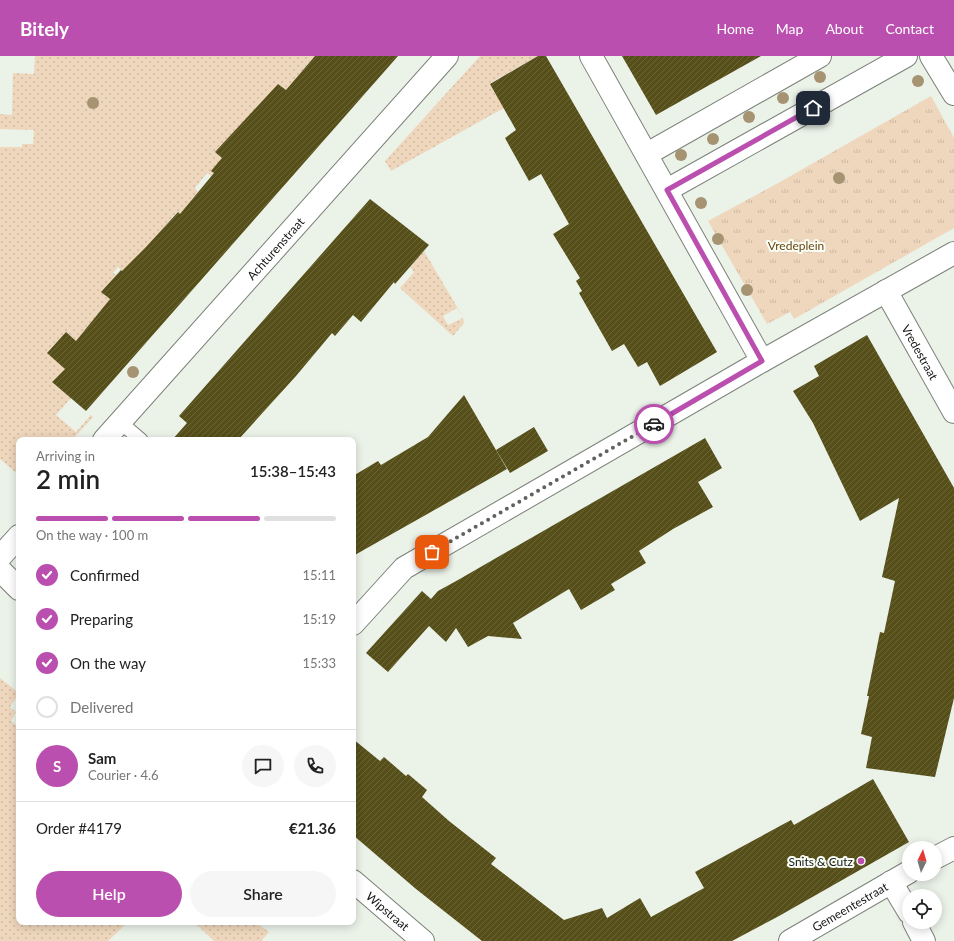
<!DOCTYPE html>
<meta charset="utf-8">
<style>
body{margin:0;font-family:Lato,sans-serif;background:#f6f6f6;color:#222;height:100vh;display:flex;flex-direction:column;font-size:15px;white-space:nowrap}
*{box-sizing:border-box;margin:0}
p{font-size:13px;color:#767676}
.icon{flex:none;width:22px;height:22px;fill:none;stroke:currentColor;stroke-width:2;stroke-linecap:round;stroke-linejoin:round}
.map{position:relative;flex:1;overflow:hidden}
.side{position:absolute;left:16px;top:381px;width:340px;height:488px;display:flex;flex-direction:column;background:#fff;border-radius:8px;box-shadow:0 2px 10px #0003}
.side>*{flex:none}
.needle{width:26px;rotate:5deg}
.tools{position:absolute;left:902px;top:785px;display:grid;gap:8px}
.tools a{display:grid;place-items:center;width:40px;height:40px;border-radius:50%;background:#fff;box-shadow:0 2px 10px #0003;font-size:20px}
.pin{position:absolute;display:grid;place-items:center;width:34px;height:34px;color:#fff;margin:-17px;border-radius:8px;box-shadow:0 2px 6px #0006}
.courier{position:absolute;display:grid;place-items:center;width:40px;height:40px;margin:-20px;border:3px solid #ba4fb0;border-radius:50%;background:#fff;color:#222;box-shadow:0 1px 5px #0007}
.head em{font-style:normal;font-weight:600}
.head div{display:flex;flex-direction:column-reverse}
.head{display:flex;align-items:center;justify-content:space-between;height:68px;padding:0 20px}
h1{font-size:26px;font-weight:600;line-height:30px}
.bar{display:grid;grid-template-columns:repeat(4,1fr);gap:6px 4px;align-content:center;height:48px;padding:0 20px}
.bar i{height:5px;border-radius:3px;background:#e0e0e0}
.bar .selected{background:#ba4fb0}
.bar p{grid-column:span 4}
.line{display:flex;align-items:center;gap:10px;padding:0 20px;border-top:1px solid #e0e0e0}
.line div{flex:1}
.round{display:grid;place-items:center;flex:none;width:42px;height:42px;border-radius:21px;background:#f6f6f6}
ol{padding:0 20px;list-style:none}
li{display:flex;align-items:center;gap:12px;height:44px}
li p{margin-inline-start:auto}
li .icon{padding:4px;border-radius:50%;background:#ba4fb0;color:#fff;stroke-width:4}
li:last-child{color:#767676}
li i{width:22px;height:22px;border:2px solid #e0e0e0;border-radius:50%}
.cta{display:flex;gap:8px;margin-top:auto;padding:8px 20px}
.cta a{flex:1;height:46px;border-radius:24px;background:#ba4fb0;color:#fff;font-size:16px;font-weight:600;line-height:46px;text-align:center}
.cta a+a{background:#f6f6f6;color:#222}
header{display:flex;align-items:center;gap:24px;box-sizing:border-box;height:56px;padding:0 20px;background:#ba4fb0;color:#fff}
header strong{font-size:19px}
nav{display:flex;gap:22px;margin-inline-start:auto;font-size:14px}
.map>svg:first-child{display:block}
.grass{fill:url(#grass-dots)}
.park{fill:url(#park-tufts)}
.building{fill:url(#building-hatch)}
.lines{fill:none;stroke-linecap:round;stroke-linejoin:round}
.lane-casing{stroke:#7b8178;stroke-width:15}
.street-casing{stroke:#7b8178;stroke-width:24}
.secondary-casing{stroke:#7b8178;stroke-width:24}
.lane{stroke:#fff;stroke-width:13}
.street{stroke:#fff;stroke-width:22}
.secondary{stroke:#fff;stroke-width:22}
.tree{fill:#a59372}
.done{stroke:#5f635e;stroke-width:4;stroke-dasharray:0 7.2}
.route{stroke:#ba4fb0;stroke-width:5}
.poi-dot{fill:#ba4fb0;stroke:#f9fff7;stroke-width:1.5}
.labels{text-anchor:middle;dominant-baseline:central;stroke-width:4;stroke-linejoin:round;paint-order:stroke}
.park-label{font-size:12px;fill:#6b4511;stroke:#f9fff7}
.street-label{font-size:12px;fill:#141613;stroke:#f9fff7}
.poi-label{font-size:12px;fill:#141613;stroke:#f9fff7;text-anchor:end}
</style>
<header>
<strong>Bitely</strong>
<nav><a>Home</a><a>Map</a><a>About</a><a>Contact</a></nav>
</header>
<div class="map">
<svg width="954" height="885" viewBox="0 0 954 885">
<defs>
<pattern id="grass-dots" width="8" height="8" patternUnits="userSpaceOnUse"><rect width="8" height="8" fill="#efd7bd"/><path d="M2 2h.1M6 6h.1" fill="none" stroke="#ccb8a2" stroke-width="1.8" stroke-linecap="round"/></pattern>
<pattern id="park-tufts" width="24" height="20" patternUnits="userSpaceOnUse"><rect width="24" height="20" fill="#efd7bd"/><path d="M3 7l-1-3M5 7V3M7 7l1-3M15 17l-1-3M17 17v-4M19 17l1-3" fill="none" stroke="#ccb8a2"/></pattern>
<pattern id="building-hatch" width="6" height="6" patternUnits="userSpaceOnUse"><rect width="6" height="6" fill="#564f19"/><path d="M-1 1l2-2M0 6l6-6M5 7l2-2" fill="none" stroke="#6a6439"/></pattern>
</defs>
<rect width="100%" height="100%" fill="#ebf2e8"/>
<g class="grass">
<polygon points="35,0 326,0 328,15 313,2 303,14 300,47 278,28 216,96 222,102 212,115 214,117 211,120 207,117 195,132 198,136 180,158 177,156 159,177 163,181 122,215 118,211 113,217 116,219 101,236 120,252 103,252 97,259 100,262 81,289 66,276 47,296 65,313 52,326 71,342 56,359 76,376 91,359 93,361 72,384 19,384 19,419 0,403 0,91 22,91 22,88 33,88 34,74 0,73 0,58 12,59 13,17 34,18"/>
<polygon points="480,0 538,0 490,27 504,52 391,115 385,105"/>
<polygon points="424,195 463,261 457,252 443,260 448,269 463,262 464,267 453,280 400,232 414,216 410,211"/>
<polygon points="0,622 19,637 10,651 16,656 11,665 19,672 19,866 128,866 108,885 0,885"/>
<polygon points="194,866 255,866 269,876 262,884 263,885 214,885"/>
</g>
<polygon class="park" points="931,40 954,82 954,172 794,263 790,256 767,268 708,165 780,126"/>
<g class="building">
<polygon points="315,0 398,0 86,355 52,326 65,313 47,297 66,276 76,285 110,243 101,236 121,214 122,215 146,191 178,156 180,158 214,117 211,115 222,102 215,96 278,28 286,34"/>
<polygon points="538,0 546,0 717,296 660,330 647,306 638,311 624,288 612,295 579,237 582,235 576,225 580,222 553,178 569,168 541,118 529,125 505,82 516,74 490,28"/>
<polygon points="622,0 761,0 656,59"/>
<polygon points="370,143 429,189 395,228 394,226 361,266 353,259 335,280 332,277 296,320 238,384 172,384 187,367 179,360"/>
<polygon points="867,279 954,432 954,642 935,721 866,712 872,681 861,678 869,640 867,640 880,576 884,577 895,525 882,521 899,442 860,465 813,367 793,335 819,320 814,310"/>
<polygon points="464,339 507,413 353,500 353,420 378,405 381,409 428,381"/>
<polygon points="534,371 548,395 510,417 496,394"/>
<polygon points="705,382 722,412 698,426 713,451 673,473 639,495 646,507 611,528 615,534 581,554 569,533 513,567 522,583 488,580 468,591 456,572 446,586 429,570 388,616 366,597 422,535 431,543 438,535 458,524"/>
<polygon points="353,683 380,705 384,701 406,720 408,718 427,734 422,741 449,765 496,802 491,808 564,864 602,852 607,862 640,842 651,861 704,832 695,816 791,764 794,769 873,723 909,786 779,860 732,885 482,885 416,833 353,779"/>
</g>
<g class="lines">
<defs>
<polyline id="lane" points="120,366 141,384"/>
<g id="street">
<polyline points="591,0 762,305"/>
<polyline points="931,0 954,38"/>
<polyline points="647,98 820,0"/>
<polyline points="667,134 906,0"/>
<path id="s1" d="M886,235L954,356"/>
<path id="s2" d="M104,384L447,0"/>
<polyline points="0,501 19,480"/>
<polyline points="0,514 19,533"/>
<polyline points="353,568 404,512 762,305 954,197"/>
<path id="s3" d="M353,825L423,885"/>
<polyline points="891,826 909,856"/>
<polyline points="914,866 924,885"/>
</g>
<g id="secondary">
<polyline points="935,802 954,792"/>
<path id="s4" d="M790,885L909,816"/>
</g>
</defs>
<use href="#lane" class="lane-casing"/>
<use href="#street" class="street-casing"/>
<use href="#secondary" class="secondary-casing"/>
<use href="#lane" class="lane"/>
<use href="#street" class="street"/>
<use href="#secondary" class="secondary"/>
</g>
<g class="tree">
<circle cx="820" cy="21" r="6"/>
<circle cx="918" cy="25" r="6"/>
<circle cx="783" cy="42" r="6"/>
<circle cx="93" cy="47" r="6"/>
<circle cx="749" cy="61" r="6"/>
<circle cx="713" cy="83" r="6"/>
<circle cx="681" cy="99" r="6"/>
<circle cx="839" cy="122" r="6"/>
<circle cx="701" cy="147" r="6"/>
<circle cx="718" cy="183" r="6"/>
<circle cx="747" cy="234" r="6"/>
<circle cx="133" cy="316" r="6"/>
</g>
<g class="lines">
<polyline class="done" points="432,496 654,368"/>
<polyline class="route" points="654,368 762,305 667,134 813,52"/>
</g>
<circle class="poi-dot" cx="861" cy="805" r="4"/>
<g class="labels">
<g class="park-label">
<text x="796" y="189">Vredeplein</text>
</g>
<g class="street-label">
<text stroke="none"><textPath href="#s2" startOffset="257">Achturenstraat</textPath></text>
<text stroke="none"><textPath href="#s1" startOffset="70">Vredestraat</textPath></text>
<text stroke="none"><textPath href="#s4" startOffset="69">Gemeentestraat</textPath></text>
<text stroke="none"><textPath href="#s3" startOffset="46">Wipstraat</textPath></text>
</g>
<g class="poi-label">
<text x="853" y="805">Snits &amp; Cutz</text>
</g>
</g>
</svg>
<div class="tools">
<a><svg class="needle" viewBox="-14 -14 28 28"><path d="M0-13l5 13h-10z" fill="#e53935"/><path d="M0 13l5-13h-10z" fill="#767676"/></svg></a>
<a><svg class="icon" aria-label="locate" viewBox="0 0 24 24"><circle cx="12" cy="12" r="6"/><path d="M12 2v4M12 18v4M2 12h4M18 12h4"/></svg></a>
</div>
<div class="pin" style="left:432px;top:496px;background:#ea580c"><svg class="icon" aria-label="bag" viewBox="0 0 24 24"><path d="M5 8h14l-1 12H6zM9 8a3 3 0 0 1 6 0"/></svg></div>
<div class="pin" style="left:813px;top:52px;background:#1f2937"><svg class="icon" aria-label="home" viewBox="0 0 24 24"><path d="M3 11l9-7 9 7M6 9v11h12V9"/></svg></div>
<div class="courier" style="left:654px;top:368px"><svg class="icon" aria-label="car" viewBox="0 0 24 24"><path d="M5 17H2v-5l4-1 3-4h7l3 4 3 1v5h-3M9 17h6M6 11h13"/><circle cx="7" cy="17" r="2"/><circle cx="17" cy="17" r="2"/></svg></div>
<section class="side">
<div class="head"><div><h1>2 min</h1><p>Arriving in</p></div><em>15:38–15:43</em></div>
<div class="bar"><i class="selected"></i><i class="selected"></i><i class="selected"></i><i></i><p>On the way · 100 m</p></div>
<ol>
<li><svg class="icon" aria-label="check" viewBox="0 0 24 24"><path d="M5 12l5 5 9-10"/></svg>Confirmed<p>15:11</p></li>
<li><svg class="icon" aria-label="check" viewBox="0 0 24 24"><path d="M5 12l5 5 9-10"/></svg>Preparing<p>15:19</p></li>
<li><svg class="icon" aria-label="check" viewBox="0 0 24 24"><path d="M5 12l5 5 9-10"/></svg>On the way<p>15:33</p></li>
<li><i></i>Delivered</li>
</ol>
<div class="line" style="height:72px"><b class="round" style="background:#ba4fb0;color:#fff">S</b><div><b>Sam</b><p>Courier · 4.6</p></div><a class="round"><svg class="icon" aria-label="chat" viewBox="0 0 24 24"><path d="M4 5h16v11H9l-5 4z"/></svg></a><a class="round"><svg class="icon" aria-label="phone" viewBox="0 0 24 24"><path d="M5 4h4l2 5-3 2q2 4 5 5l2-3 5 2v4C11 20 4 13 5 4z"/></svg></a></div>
<div class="line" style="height:52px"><div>Order #4179</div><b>€21.36</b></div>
<div class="cta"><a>Help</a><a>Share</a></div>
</section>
</div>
